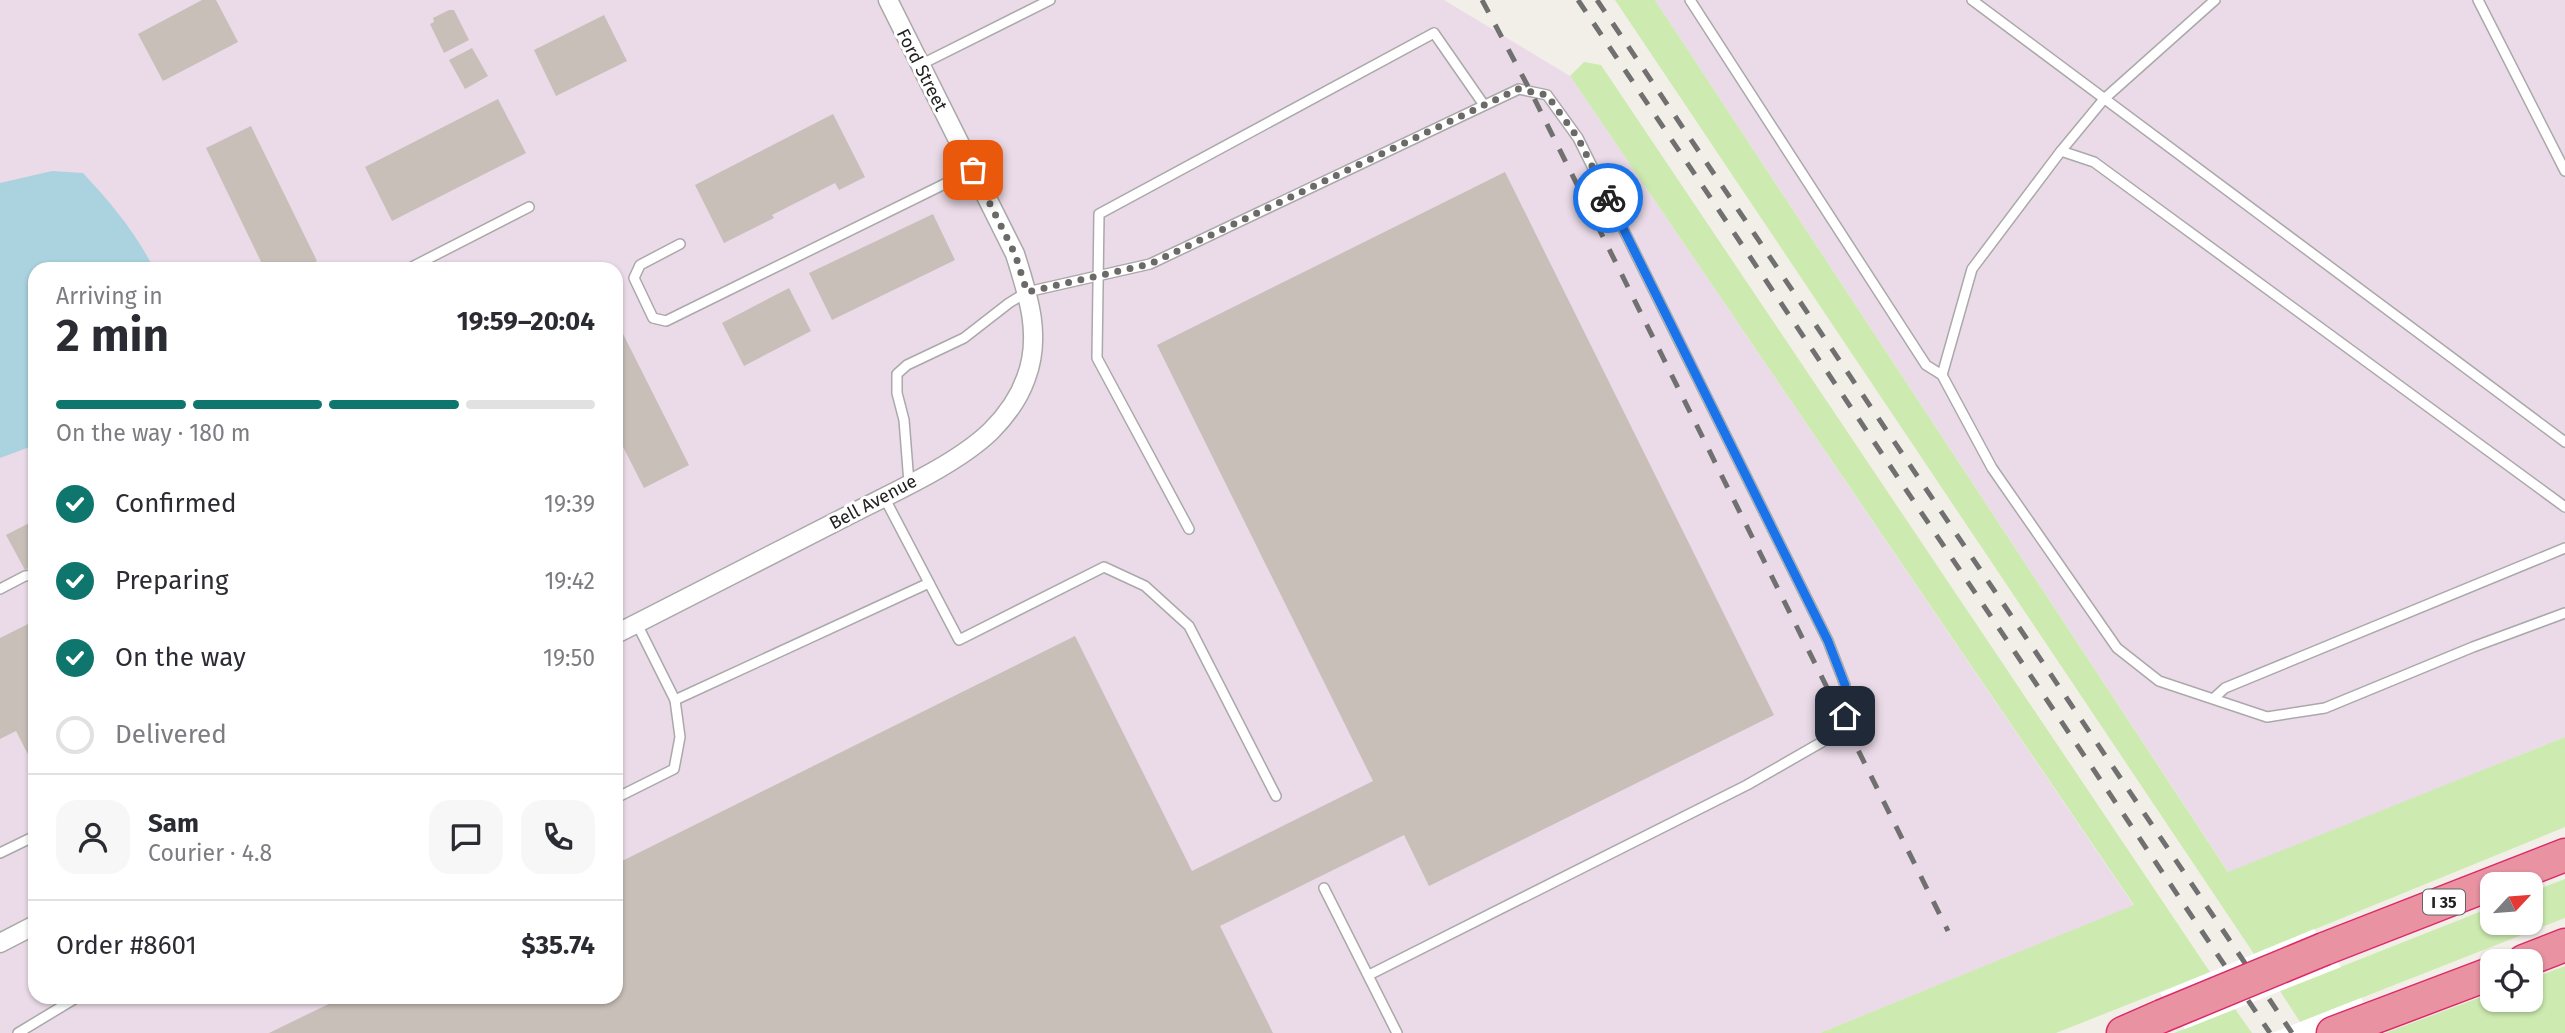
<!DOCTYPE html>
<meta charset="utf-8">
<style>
body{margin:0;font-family:"Fira Sans",sans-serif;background:#f7f7f7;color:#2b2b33;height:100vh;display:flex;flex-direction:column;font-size:26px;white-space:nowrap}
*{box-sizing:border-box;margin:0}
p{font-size:23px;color:#7c7c81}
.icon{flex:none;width:38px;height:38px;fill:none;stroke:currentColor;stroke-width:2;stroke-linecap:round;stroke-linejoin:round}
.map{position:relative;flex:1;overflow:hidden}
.panel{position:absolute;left:28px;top:262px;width:595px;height:742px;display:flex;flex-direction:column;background:#fff;border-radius:21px;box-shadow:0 2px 5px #0004}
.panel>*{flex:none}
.needle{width:46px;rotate:64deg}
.tools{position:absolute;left:2480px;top:872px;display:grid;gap:14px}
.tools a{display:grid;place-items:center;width:63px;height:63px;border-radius:14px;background:#fff;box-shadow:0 2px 5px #0004;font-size:35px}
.pin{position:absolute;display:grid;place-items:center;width:60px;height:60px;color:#fff;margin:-30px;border-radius:14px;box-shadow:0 4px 10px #0006}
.courier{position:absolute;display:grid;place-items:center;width:70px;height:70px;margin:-35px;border:5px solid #1a73e8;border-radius:50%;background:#fff;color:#222;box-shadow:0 2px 9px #0007}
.overview em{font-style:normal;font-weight:700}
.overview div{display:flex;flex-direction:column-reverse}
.overview{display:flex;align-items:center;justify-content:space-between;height:119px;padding:0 28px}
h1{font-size:46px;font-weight:700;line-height:52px}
.bar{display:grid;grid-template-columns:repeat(4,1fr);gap:10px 7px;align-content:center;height:84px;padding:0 28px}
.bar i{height:9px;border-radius:5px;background:#e1e1e2}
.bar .current{background:#0f766e}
.bar p{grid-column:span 4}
.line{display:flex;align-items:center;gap:18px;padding:0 28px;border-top:2px solid #e1e1e2}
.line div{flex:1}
.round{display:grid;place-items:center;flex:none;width:74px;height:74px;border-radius:21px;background:#f7f7f7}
ol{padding:0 28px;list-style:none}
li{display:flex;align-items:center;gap:21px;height:77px}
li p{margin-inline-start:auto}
li .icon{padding:7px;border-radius:50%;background:#0f766e;color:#fff;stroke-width:4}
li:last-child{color:#7c7c81}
li i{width:38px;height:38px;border:4px solid #e1e1e2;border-radius:50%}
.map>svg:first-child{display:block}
.industrial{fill:#ebdbe8;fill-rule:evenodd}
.grass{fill:#cdebb0}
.water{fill:#aad3df}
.pier{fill:#fff}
.building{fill:#c7bfb8}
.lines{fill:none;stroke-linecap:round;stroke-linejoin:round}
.lane-casing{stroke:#a9a9a9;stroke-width:12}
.street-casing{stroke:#a9a9a9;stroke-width:21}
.highway-casing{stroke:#dc2a67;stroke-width:35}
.lane{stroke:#fff;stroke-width:9}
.street{stroke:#fff;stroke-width:18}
.highway{stroke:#e892a2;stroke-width:32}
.rail{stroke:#707070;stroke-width:5;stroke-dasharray:14 14;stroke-linecap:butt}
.highway-bridge-casing{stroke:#dc2a67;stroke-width:35;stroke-linecap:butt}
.highway-bridge{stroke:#e892a2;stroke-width:32}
.done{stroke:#6b6a68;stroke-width:7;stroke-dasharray:0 12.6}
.route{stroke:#1a73e8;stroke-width:9}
.labels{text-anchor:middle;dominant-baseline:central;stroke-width:6;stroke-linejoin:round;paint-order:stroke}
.shield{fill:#fff;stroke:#646464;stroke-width:2}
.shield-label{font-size:16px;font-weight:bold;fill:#222}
.street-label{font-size:18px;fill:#222;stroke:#fff}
</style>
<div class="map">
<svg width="2565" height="1033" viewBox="0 0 2565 1033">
<rect width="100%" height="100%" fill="#f2efe9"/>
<g class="industrial">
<path d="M0,0H1444L1570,76L2134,906L1820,1033H0ZM35,270H616V998H35Z"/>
<polygon points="1655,0 2565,0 2565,737 2229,873"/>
</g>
<g class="grass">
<polygon points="1615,0 1655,0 2228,872 2565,737 2565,827 2254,954"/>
<polygon points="1584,62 1601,65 2210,972 2056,1033 1820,1033 2134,905 1570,76"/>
<polygon points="2565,879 2565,918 2300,1022 2280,991 2492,907 2492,922 2530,922 2531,892"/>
<polygon points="2565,966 2565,1033 2385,1033 2492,993 2492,999 2530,999 2531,979"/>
<polygon points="2235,1009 2252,1033 2174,1033"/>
</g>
<path class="water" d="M52,171L83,173C111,203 136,233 154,269L35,270V445L0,458V183Z"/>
<g class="pier">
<polygon points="2314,929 2341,967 2185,1029 2160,993"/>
<polygon points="2361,998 2385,1033 2272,1033"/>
</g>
<g class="building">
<polygon points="202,0 216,0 238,42 163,81 138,34"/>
<polygon points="449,10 454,10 469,40 444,53 430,24 434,22 433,18"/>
<polygon points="604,15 627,61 556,96 534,50"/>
<polygon points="472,48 488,76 465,89 449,60"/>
<polygon points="498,99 526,153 392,221 365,167"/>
<polygon points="833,114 865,177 839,190 835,183 772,215 774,218 724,243 695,185"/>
<polygon points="251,126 317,261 299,270 265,270 206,148"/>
<polygon points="1505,172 1774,715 1429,886 1404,835 1220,926 1273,1033 269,1033 341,998 616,998 616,864 1075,636 1192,871 1373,781 1157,345"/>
<polygon points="933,214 955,260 832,320 809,273"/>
<polygon points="789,288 811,331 744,366 722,323"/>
<polygon points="616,320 689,465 644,488 616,433"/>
<polygon points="35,520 35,564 25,570 6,535"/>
<polygon points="30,623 35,633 35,768 16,731 0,739 0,638"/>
</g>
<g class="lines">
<defs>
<g id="lane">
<polyline points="1690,0 1926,365 1942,375 1992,468 2117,648 2159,681 2267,717 2325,708 2473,647 2565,613"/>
<polyline points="1972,0 2565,442"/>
<polyline points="2478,0 2565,171"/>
<polyline points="920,65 1050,0"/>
<polyline points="2061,151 2104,99 2215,0"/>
<polyline points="680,244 640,265 634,278 653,318 666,321 973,170"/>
<polyline points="406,270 529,207"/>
<polyline points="1942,375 1972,269 2061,151 2094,162 2565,507"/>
<polyline points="909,483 904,420 897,393 897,374 907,365 964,338 1009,303 1027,292 1150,264 1519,89 1547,95 1578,138 1828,641 1845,685 1845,716 1822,742 1747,785 1369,975"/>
<polyline points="884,497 959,640 1104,567 1145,586 1189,626 1276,796"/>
<polyline points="1189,529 1097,358 1099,214 1434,33 1484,105"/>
<polyline points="0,589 25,576 35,575"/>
<polyline points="2214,698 2225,688 2565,548"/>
<polyline points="675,700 929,583"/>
<polyline points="616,798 674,769 680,737 675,700 637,624"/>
<polyline points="0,853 35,836"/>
<polyline points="1324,888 1397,1033"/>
<polyline points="18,1033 76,998"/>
</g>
<g id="street">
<path d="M616,634C695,594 774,553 853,513C896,491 957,464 991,431C1005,417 1019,398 1026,378C1042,336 1028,295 1015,254L888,0"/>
<polyline points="0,943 35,925"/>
</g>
<g id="highway">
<polyline points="2324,949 2565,855"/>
<polyline points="2524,961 2565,945"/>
<polyline points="2123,1033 2162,1016"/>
<polyline points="2333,1033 2492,973"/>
</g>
</defs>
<use href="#lane" class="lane-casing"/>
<use href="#street" class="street-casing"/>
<use href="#highway" class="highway-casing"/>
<use href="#lane" class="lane"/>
<use href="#street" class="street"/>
<use href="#highway" class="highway"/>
<g class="rail">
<polyline points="1482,0 1531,92 1948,931"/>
<polyline points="1578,0 2270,1033"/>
<polyline points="1597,0 2292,1033"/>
</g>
<defs>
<polyline id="highway-bridge" points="2162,1016 2324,949"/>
</defs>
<use href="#highway-bridge" class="highway-bridge-casing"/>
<use href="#highway-bridge" class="highway-bridge"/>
</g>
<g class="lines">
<polyline class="done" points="973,170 1015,254 1027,292 1150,264 1518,89 1547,95 1578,138 1608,198"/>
<polyline class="route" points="1608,198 1828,641 1845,685 1845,716"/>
</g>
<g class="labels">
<rect class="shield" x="2423" y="889.5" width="42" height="25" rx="5"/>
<g class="shield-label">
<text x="2444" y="902">I 35</text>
</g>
<g class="street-label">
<text transform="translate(922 70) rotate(63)">Ford Street</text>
<text transform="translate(873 502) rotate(-28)">Bell Avenue</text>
</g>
</g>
</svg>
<div class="tools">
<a><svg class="needle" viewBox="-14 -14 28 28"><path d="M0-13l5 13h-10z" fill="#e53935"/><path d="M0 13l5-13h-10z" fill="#7c7c81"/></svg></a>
<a><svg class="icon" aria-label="locate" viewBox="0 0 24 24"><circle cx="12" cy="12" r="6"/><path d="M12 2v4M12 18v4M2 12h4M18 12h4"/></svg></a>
</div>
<div class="pin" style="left:973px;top:170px;background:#ea580c"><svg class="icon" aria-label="bag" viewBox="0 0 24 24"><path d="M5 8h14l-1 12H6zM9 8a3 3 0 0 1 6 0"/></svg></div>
<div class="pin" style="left:1845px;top:716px;background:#1f2937"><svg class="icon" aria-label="home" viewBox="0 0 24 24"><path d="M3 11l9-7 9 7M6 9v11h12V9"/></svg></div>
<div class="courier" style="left:1608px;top:198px"><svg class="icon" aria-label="bike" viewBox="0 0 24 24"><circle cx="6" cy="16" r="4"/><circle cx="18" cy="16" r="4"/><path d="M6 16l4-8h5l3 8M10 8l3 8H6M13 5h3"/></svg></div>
<section class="panel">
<div class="overview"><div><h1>2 min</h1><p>Arriving in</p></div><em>19:59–20:04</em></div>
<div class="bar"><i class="current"></i><i class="current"></i><i class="current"></i><i></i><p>On the way · 180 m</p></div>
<ol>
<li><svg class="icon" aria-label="check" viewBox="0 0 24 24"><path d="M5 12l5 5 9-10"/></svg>Confirmed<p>19:39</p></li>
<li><svg class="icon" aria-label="check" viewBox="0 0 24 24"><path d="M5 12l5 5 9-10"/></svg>Preparing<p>19:42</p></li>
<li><svg class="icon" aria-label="check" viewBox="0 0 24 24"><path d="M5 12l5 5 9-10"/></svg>On the way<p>19:50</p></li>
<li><i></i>Delivered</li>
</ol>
<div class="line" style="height:126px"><a class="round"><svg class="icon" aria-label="person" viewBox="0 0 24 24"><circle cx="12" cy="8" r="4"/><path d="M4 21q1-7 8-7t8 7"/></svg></a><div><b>Sam</b><p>Courier · 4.8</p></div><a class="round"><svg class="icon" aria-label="chat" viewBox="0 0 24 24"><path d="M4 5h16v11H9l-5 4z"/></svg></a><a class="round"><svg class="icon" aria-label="phone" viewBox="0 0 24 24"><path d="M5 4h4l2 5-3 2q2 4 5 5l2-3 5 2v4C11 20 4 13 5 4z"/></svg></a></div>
<div class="line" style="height:91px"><div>Order #8601</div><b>$35.74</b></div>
</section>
</div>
